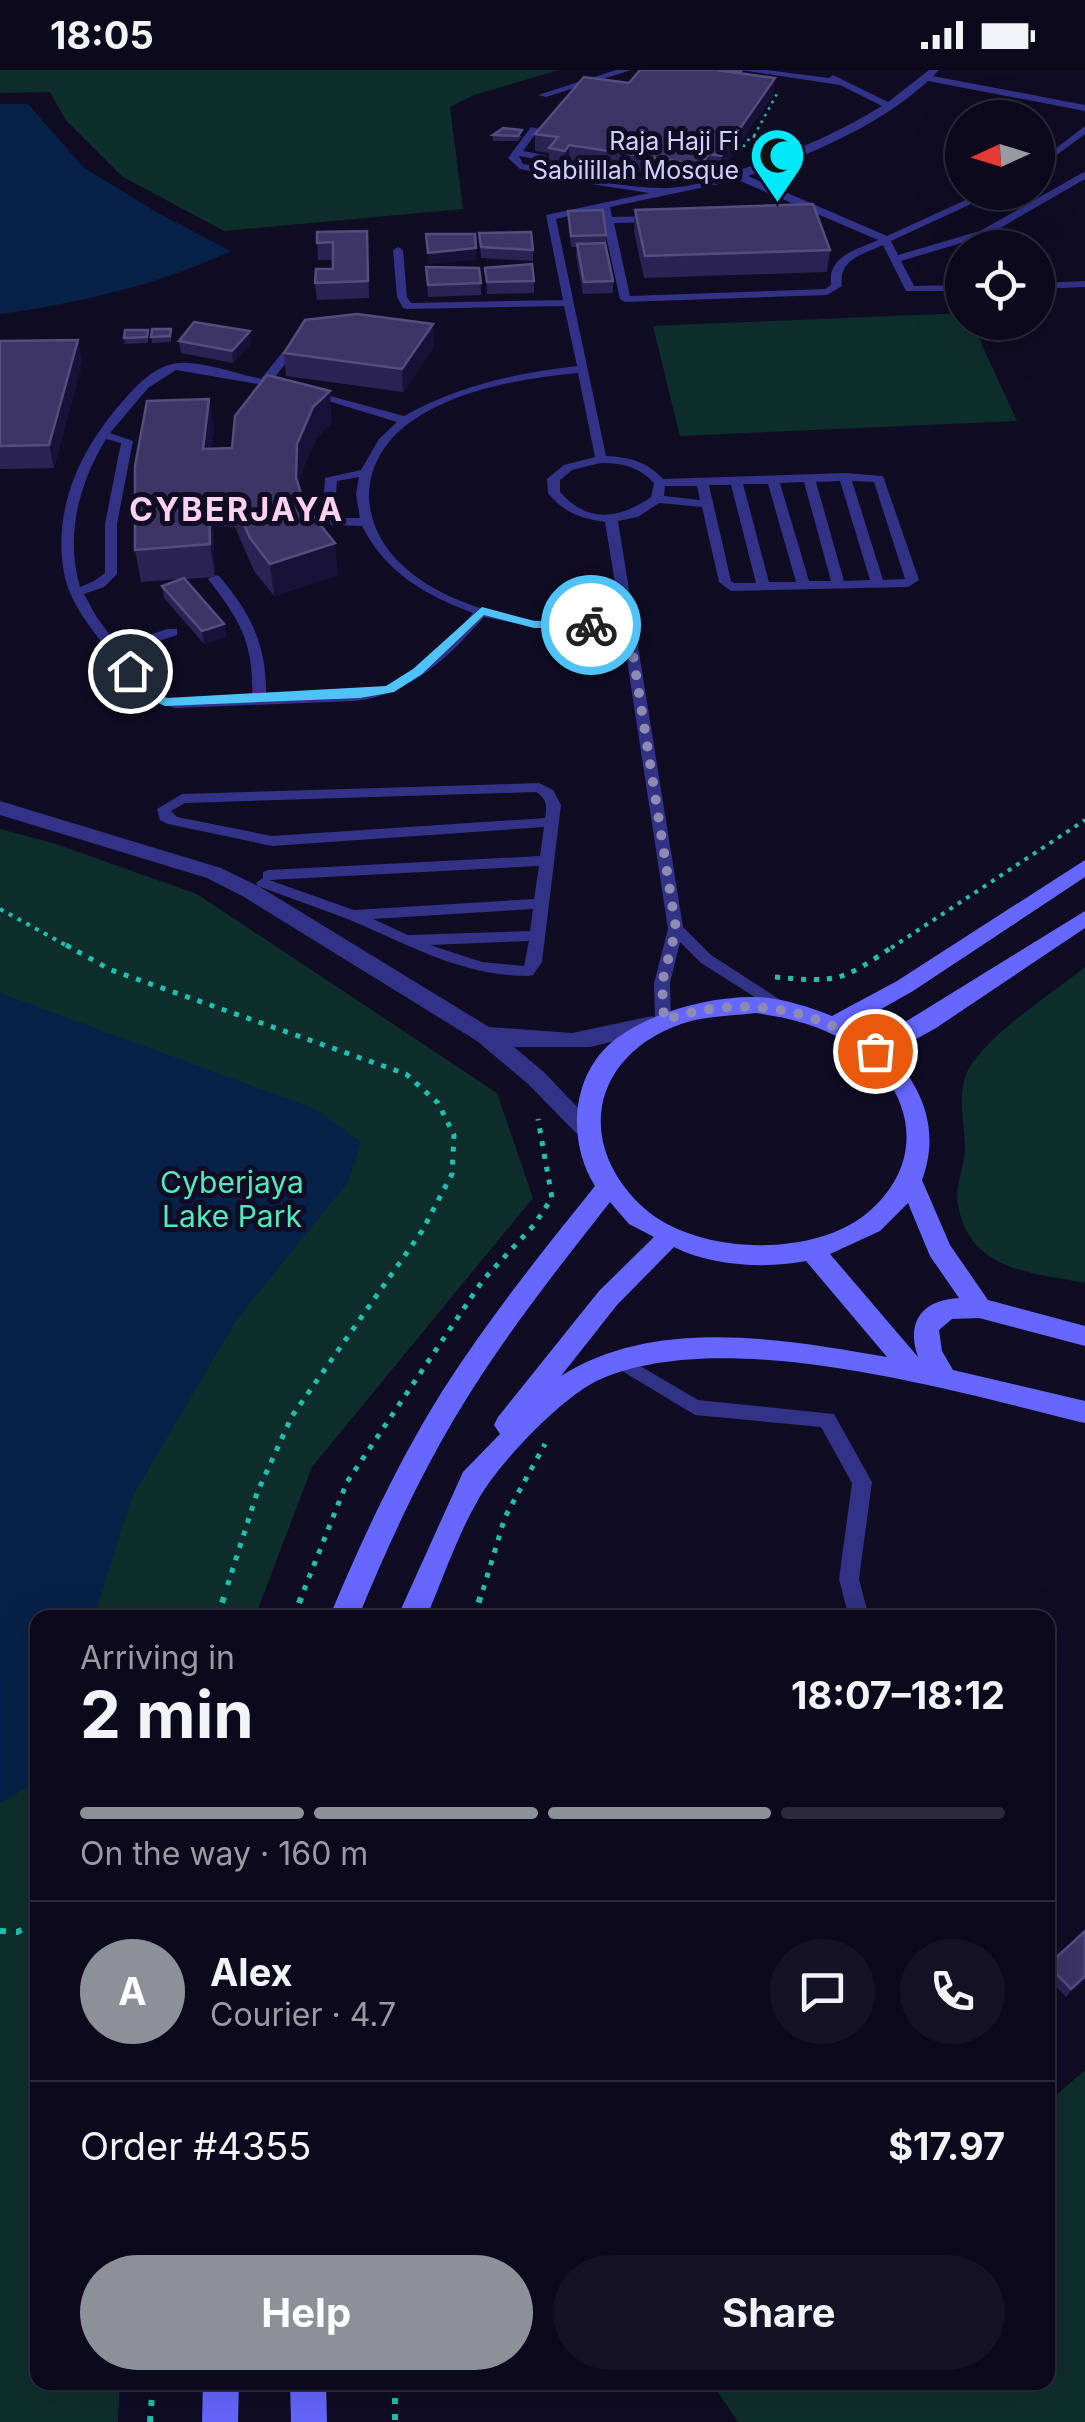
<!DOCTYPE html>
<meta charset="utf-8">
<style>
body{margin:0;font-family:Inter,sans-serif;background:#141224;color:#f1f3f6;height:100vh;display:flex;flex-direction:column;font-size:38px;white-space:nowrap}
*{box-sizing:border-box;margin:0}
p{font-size:32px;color:#9a9aa3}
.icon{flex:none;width:55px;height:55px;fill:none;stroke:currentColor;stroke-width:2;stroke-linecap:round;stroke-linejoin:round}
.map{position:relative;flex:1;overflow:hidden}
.details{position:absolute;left:30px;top:1540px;width:1025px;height:780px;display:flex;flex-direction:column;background:#0b091b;border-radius:20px;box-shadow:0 10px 40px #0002,0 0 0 2px #2b2a3a}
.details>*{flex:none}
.needle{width:65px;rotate:266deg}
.buttons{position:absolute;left:945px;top:30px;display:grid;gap:20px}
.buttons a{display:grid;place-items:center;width:110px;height:110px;border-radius:50%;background:#0b091b;box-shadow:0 10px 40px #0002,0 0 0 2px #2b2a3a;font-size:50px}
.pin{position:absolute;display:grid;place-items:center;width:85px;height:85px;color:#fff;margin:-42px;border:5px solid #fff;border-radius:50%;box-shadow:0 2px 10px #0007}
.courier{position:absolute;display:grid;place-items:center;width:100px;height:100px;margin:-50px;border:8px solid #4fc3f7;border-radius:50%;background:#fff;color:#222;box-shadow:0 2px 12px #0007}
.headline em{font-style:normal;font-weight:700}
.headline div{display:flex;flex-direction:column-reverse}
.headline{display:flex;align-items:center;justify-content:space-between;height:170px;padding:0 50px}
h1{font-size:65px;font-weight:700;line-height:75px}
.bar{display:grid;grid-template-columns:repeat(4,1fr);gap:15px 10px;align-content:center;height:120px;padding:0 50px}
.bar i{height:12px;border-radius:8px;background:#2b2a3a}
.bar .active{background:#8c9099}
.bar p{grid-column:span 4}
.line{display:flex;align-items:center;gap:25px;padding:0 50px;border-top:2px solid #2b2a3a}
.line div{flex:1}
.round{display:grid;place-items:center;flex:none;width:105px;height:105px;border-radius:52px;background:#141224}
.cta{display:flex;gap:20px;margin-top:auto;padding:20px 50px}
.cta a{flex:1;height:115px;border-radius:60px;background:#8c9099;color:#fff;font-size:40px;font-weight:700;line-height:115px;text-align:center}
.cta a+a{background:#141224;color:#f1f3f6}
.status{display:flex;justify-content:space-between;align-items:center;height:70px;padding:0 50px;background:#0b091b;direction:ltr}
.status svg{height:28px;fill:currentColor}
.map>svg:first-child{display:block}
.green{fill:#0e2e2c}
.water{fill:#072148}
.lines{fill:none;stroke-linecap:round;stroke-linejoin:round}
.path-far3{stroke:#22bfb0;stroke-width:2.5;stroke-dasharray:2.5 5;stroke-linecap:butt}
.path-far2{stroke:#22bfb0;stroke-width:4;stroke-dasharray:4 6;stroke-linecap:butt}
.path-far1{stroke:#22bfb0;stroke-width:5;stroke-dasharray:5 8;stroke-linecap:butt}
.path{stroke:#22bfb0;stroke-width:6;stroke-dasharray:6 10;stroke-linecap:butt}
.lane{fill:#323287;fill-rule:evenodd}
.street{fill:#323287;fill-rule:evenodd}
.secondary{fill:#6567ff;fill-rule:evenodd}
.wall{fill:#2b2354}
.shaded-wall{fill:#181239}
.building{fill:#3d3566;stroke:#544d7e;stroke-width:2.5}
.route{fill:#4fc3f7}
.done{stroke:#8e8ab2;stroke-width:10;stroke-dasharray:0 18}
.labels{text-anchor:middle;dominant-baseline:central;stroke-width:10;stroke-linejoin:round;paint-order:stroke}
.far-poi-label{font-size:25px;fill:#d2ceff;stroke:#0f0c24;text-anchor:end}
.park-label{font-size:30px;fill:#4febbf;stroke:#0f0c24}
.far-district-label{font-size:32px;font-weight:bold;letter-spacing:2.5px;fill:#ffd0f0;stroke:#0f0c24}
</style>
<div class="status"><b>18:05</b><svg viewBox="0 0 49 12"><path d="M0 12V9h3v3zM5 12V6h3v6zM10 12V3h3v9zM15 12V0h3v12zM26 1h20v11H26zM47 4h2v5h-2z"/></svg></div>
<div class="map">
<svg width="1085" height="2352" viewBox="0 0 1085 2352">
<rect width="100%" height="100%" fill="#0f0c24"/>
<g class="green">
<polygon points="0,0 559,0 474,25 450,37 463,139 224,161 123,107 65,49 50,22 0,23"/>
<polygon points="962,243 962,252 972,253 1017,351 680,366 653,256"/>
<polygon points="0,759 56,774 197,824 497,1023 533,1128 312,1397 255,1547 38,1548 38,2312 120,2313 118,2352 0,2352"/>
<path d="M1085,897V1213C1032,1202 970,1202 958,1135C954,1115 966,1095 965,1074C964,1048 955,1015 973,992C1002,954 1048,927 1085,897Z"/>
<polygon points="1085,2000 1085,2352 738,2352 713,2315 716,2313 1048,2312 1048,2032"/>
</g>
<g class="water">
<path d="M0,34H28L83,97L158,143L231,181C159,215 79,233 0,244Z"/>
<polygon points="0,923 315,1039 361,1072 348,1112 237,1249 131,1429 94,1547 38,1548 37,1711 0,1733"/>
</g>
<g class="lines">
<g class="path-far3">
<polyline points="754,66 779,20"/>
<polyline points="739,83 751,66 774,70"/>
</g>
<g class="path-far2">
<polyline points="0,839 71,878"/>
<polyline points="891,878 1085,750"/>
</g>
<g class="path-far1">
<polyline points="66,875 111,900 406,1004 438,1033 454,1065 452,1104 422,1161 292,1346 257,1423 226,1520"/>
<path d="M775,907C839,913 842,911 895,875"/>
<polyline points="304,1520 347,1412 483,1210 534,1155 552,1128 538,1049"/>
<polyline points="483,1520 505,1447 545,1374"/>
</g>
<g class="path">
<polyline points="217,1548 227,1518"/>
<polyline points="293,1548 305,1518"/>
<polyline points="474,1548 483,1518"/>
<polyline points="0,1861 17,1862 38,1853"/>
<polyline points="395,2312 395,2352"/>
<polyline points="150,2352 153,2312"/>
</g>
<g class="lane">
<polygon points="616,0 631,0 546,27 538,25"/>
<path d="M740,0H766L829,8L833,5L888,32L929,0H939L933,6L1085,35V41L928,11C880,55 811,85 748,106L887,166L983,122H997L891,171L898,185L980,161L1082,103L1085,102V109L988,165L901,191L914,216L962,215V221H906L883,175C862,185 838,189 842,216L827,225L625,232L620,229L600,139L556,149L606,386C629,387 648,392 663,409L845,403L883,406L919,510L908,517L731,521L719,512L702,437L659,433L638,447L618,451L683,857L711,885L796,940L794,944H782L701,893L680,872L670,913L671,950L663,956L655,950L654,913L668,859L622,557L548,559L484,547C449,587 410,625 355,631L176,638C141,631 133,614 113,587C93,560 70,535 64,503C52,437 82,377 123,331C138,314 155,295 179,293C201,291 238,304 261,309L294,268H302V272L272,311L287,315V319L176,300L148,318L110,363L133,371L117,454V504L104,517L84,524L96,546L118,576L167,559H177V565L123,583C133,596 142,611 155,621C179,639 224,629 252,627C254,573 240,550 208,509L214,505L219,506C251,543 267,576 266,625C300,622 334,626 368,621C410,615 446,574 473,543C425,525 386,503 362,456L331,455L323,435L325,408L361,400L379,369L397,352L302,323L308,320L404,346C458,316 515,303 577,296L564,236L407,239L403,238L397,227L393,180L398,177L403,180L407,227L411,233L563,230L546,145L649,123L591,114L520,99L508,88L531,57L539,59L523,81L545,85L547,87L537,97C579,107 625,119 668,118C691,117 714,110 734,102C785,85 835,65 882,36L840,15ZM519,86L535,89L528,95L523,94ZM738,110L878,170C856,180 827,186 831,215L825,219L630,226L614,153L658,152L663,149L658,146L612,147L610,137ZM578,303L595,387L564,395L547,409L548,423C564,443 580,448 605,452L621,550C595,551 569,553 544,551C479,545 382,512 370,437C365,407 380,376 404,357C452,319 520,309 578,303ZM106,369L121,373L105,454V503L94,511L80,517C65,465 79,414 106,369ZM601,393C623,393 639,397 654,413L651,427C619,449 588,454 560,422V410L572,400ZM359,407L356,424L360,448H340L335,435L337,411ZM840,411L870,510L844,511L816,412ZM852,411L874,412L905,509L883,510ZM804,412L831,511H809L780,413ZM743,414H768L796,512H769ZM709,415H731L756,513H734L731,511ZM665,416H697L700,430L664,426Z"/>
<polygon points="1085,56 1085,64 1038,99 1038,92"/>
<polygon points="1085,211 1085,217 1038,219 1038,213"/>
<path d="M539,713L553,720L561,735L542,892L533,905L528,906C460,906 406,873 345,848C316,837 287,827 258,816L256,813L263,808V802L268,800L540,786L544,757L272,776L168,754L160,750L157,739L182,724ZM536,722C547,729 547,736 545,748L272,766L177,747L171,741L185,733ZM539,796L534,829L354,840L269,810ZM533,839L530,861L408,865L373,849ZM529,871L524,896L482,892L430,875Z"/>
<polygon points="618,1283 698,1330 834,1344 872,1412 859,1509 869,1548 849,1548 839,1509 852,1413 821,1357 695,1345 612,1295 609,1290 612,1285"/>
</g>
<polygon class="street" points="0,731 221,798 260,817 489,957 572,963 652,946 663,954 660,960 590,977 514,977 544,1002 596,1057 584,1066 576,1063 528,1014 477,971 244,827 207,808 0,745"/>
<g class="secondary">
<path d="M1085,790V807L913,921L853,955L876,970L1085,841V858L936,958L891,983C924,1021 940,1061 922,1110L950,1175L988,1230L1085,1256V1276L979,1248L952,1249L939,1260L942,1281L953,1300L1085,1331V1353C956,1322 727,1254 601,1309C563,1325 498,1394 478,1430C457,1466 443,1509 426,1548H397L463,1402L500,1364L494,1355L498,1347L599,1221L654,1167L629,1154L610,1132C558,1198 506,1264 462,1336C421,1403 388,1475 358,1548H329C362,1469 398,1392 443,1320C489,1248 542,1182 595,1116C566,1070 571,1002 617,968C654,941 711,926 757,927C782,928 809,937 832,946L897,911ZM756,943C784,947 811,953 836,966C910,1005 935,1087 866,1144C812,1188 696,1185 644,1138C574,1074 591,986 681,954C703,946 732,946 756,943ZM908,1133L930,1186L959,1228C921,1230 906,1253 918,1287L830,1184L880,1161ZM674,1177C711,1196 766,1199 806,1191L887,1287C784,1269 655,1246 561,1306L617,1235Z"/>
<polygon points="203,2312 239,2312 238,2352 202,2352"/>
<polygon points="290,2312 326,2312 327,2352 291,2352"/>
</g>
</g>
<g class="wall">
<polygon points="743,4 773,25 720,103 708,101 700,112 569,91 565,97 549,95 549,83 535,81 535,64 629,13"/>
<polygon points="493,65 522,66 518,71 493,71"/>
<polygon points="635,140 830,180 827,202 644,208 634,162"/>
<polygon points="568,141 606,165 606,176 613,211 613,223 583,224 576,186 577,177 571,177"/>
<polygon points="317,162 368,178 369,228 317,230 315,213 333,199 333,190 318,190"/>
<polygon points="479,163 533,180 533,191 481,188"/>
<polygon points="426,197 481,213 481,225 428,227"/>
<polygon points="485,198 534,211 534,223 487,224"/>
<polygon points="433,254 434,277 403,322 286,306 284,283"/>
<polygon points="171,259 171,272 152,273 151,267"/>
<polygon points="148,260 148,273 125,274 124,268"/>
<polygon points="78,270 82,293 54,398 0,399 0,271"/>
<polygon points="179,271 251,273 233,293 181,283"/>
<polygon points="209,329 214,361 211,378 232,378 332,352 316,369 300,406 300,420 305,436 338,505 274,526 254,501 235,457 213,456 215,507 185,509 224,554 226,567 204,574 164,528 162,516 181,509 141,512 135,480"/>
<polygon points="1048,1895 1085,1910 1066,1927 1048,1908"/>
</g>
<g class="shaded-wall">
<polygon points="775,8 773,25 720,103 721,86"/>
<polygon points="569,75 569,91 565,97 565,81"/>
<polygon points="709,84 708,101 700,112 701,95"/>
<polygon points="476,178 476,190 428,194 428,183"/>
<polygon points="433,254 434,277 403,322 402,299"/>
<polygon points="250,261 251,273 233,293 232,281"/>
<polygon points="78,270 82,293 54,398 49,375"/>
<polygon points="330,321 332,352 316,369 300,406 300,440 296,408 297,374 313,337"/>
<polygon points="209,329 214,361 207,411 203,379"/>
<polygon points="209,424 213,456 215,507 210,474"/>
<polygon points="335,473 338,505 274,526 270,494"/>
<polygon points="224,554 226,567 204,574 202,561"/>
<polygon points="1085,1906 1085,1910 1066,1927 1071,1919"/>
</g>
<g class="building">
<polygon points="640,0 717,0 775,8 721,86 709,84 701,95 569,75 565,81 549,78 558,67 535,64 584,7 629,13"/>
<polygon points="717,0 742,0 739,3"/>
<polygon points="503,58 522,60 518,66 493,65"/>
<polygon points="813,134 830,180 645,186 635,140"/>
<polygon points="603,140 606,165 571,166 568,141"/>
<polygon points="367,161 368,211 315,213 316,199 333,199 333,172 317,173 317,162"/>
<polygon points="531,162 533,180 481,177 479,163"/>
<polygon points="426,164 475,164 476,178 428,183"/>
<polygon points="605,173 613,211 584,212 577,174"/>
<polygon points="532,194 534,211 487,212 485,198"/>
<polygon points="426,197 479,198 481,213 428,215"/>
<polygon points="357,244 433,254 402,299 284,283 305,250"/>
<polygon points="194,252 250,261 232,281 179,271"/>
<polygon points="152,259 171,259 170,266 151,267"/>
<polygon points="125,260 148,260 147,267 124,268"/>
<polygon points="78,270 49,375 0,376 0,271"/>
<polygon points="267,305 330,321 313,337 297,374 296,408 305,436 335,473 270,494 250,468 231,425 209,424 210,474 135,480 135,396 147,331 209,329 203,379 232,378 235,346"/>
<polygon points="184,508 224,554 202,561 162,516"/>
<polygon points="1085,1861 1085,1906 1071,1919 1048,1895"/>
</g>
<polygon class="route" points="482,537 534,551 591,551 597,555 591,558 534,558 484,545 422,604 394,622 360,628 165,636 146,628 124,601 135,598 155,623 167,628 386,616 413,599"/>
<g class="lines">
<path class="done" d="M591,555L628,553L676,859L662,913L664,950C738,926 811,934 875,981"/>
</g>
<defs>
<symbol id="mosque-pin" viewBox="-11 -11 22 30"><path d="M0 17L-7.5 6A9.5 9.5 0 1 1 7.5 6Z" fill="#00e9f9" stroke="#0f0c24"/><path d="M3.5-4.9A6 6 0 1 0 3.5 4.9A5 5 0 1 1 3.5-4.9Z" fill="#111"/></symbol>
</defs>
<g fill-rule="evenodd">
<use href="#mosque-pin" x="746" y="54" width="63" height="86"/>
</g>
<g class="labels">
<g class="far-poi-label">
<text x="739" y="71">Raja Haji Fi<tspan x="739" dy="29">Sabilillah Mosque</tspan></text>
</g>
<g class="park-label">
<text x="232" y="1112">Cyberjaya<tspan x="232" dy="34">Lake Park</tspan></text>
</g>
<g class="far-district-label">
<text x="237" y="439">CYBERJAYA</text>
</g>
</g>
</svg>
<div class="buttons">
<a><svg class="needle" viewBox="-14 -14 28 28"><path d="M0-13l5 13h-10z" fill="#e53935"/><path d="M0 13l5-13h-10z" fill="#9a9aa3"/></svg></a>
<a><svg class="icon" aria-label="locate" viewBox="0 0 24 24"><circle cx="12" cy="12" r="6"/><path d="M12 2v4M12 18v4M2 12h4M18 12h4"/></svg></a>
</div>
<div class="pin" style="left:875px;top:981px;background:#ea580c"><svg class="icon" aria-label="bag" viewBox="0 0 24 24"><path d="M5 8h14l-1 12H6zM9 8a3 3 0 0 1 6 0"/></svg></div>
<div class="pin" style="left:130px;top:601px;background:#1f2937"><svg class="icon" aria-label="home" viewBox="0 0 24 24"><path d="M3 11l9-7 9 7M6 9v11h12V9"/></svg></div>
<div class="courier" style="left:591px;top:555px"><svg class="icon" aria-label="bike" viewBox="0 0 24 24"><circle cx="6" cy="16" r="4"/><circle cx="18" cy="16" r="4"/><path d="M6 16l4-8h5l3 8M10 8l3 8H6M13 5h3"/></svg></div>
<section class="details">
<div class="headline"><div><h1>2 min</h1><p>Arriving in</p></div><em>18:07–18:12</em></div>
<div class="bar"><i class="active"></i><i class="active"></i><i class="active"></i><i></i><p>On the way · 160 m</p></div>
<div class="line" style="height:180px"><b class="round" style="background:#8c9099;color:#fff">A</b><div><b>Alex</b><p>Courier · 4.7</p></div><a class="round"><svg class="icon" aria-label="chat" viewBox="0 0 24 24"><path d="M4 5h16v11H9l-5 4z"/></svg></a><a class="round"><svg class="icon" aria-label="phone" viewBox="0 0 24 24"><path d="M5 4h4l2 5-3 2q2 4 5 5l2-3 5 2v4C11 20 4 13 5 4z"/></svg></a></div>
<div class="line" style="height:130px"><div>Order #4355</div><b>$17.97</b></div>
<div class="cta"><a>Help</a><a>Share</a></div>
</section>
</div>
